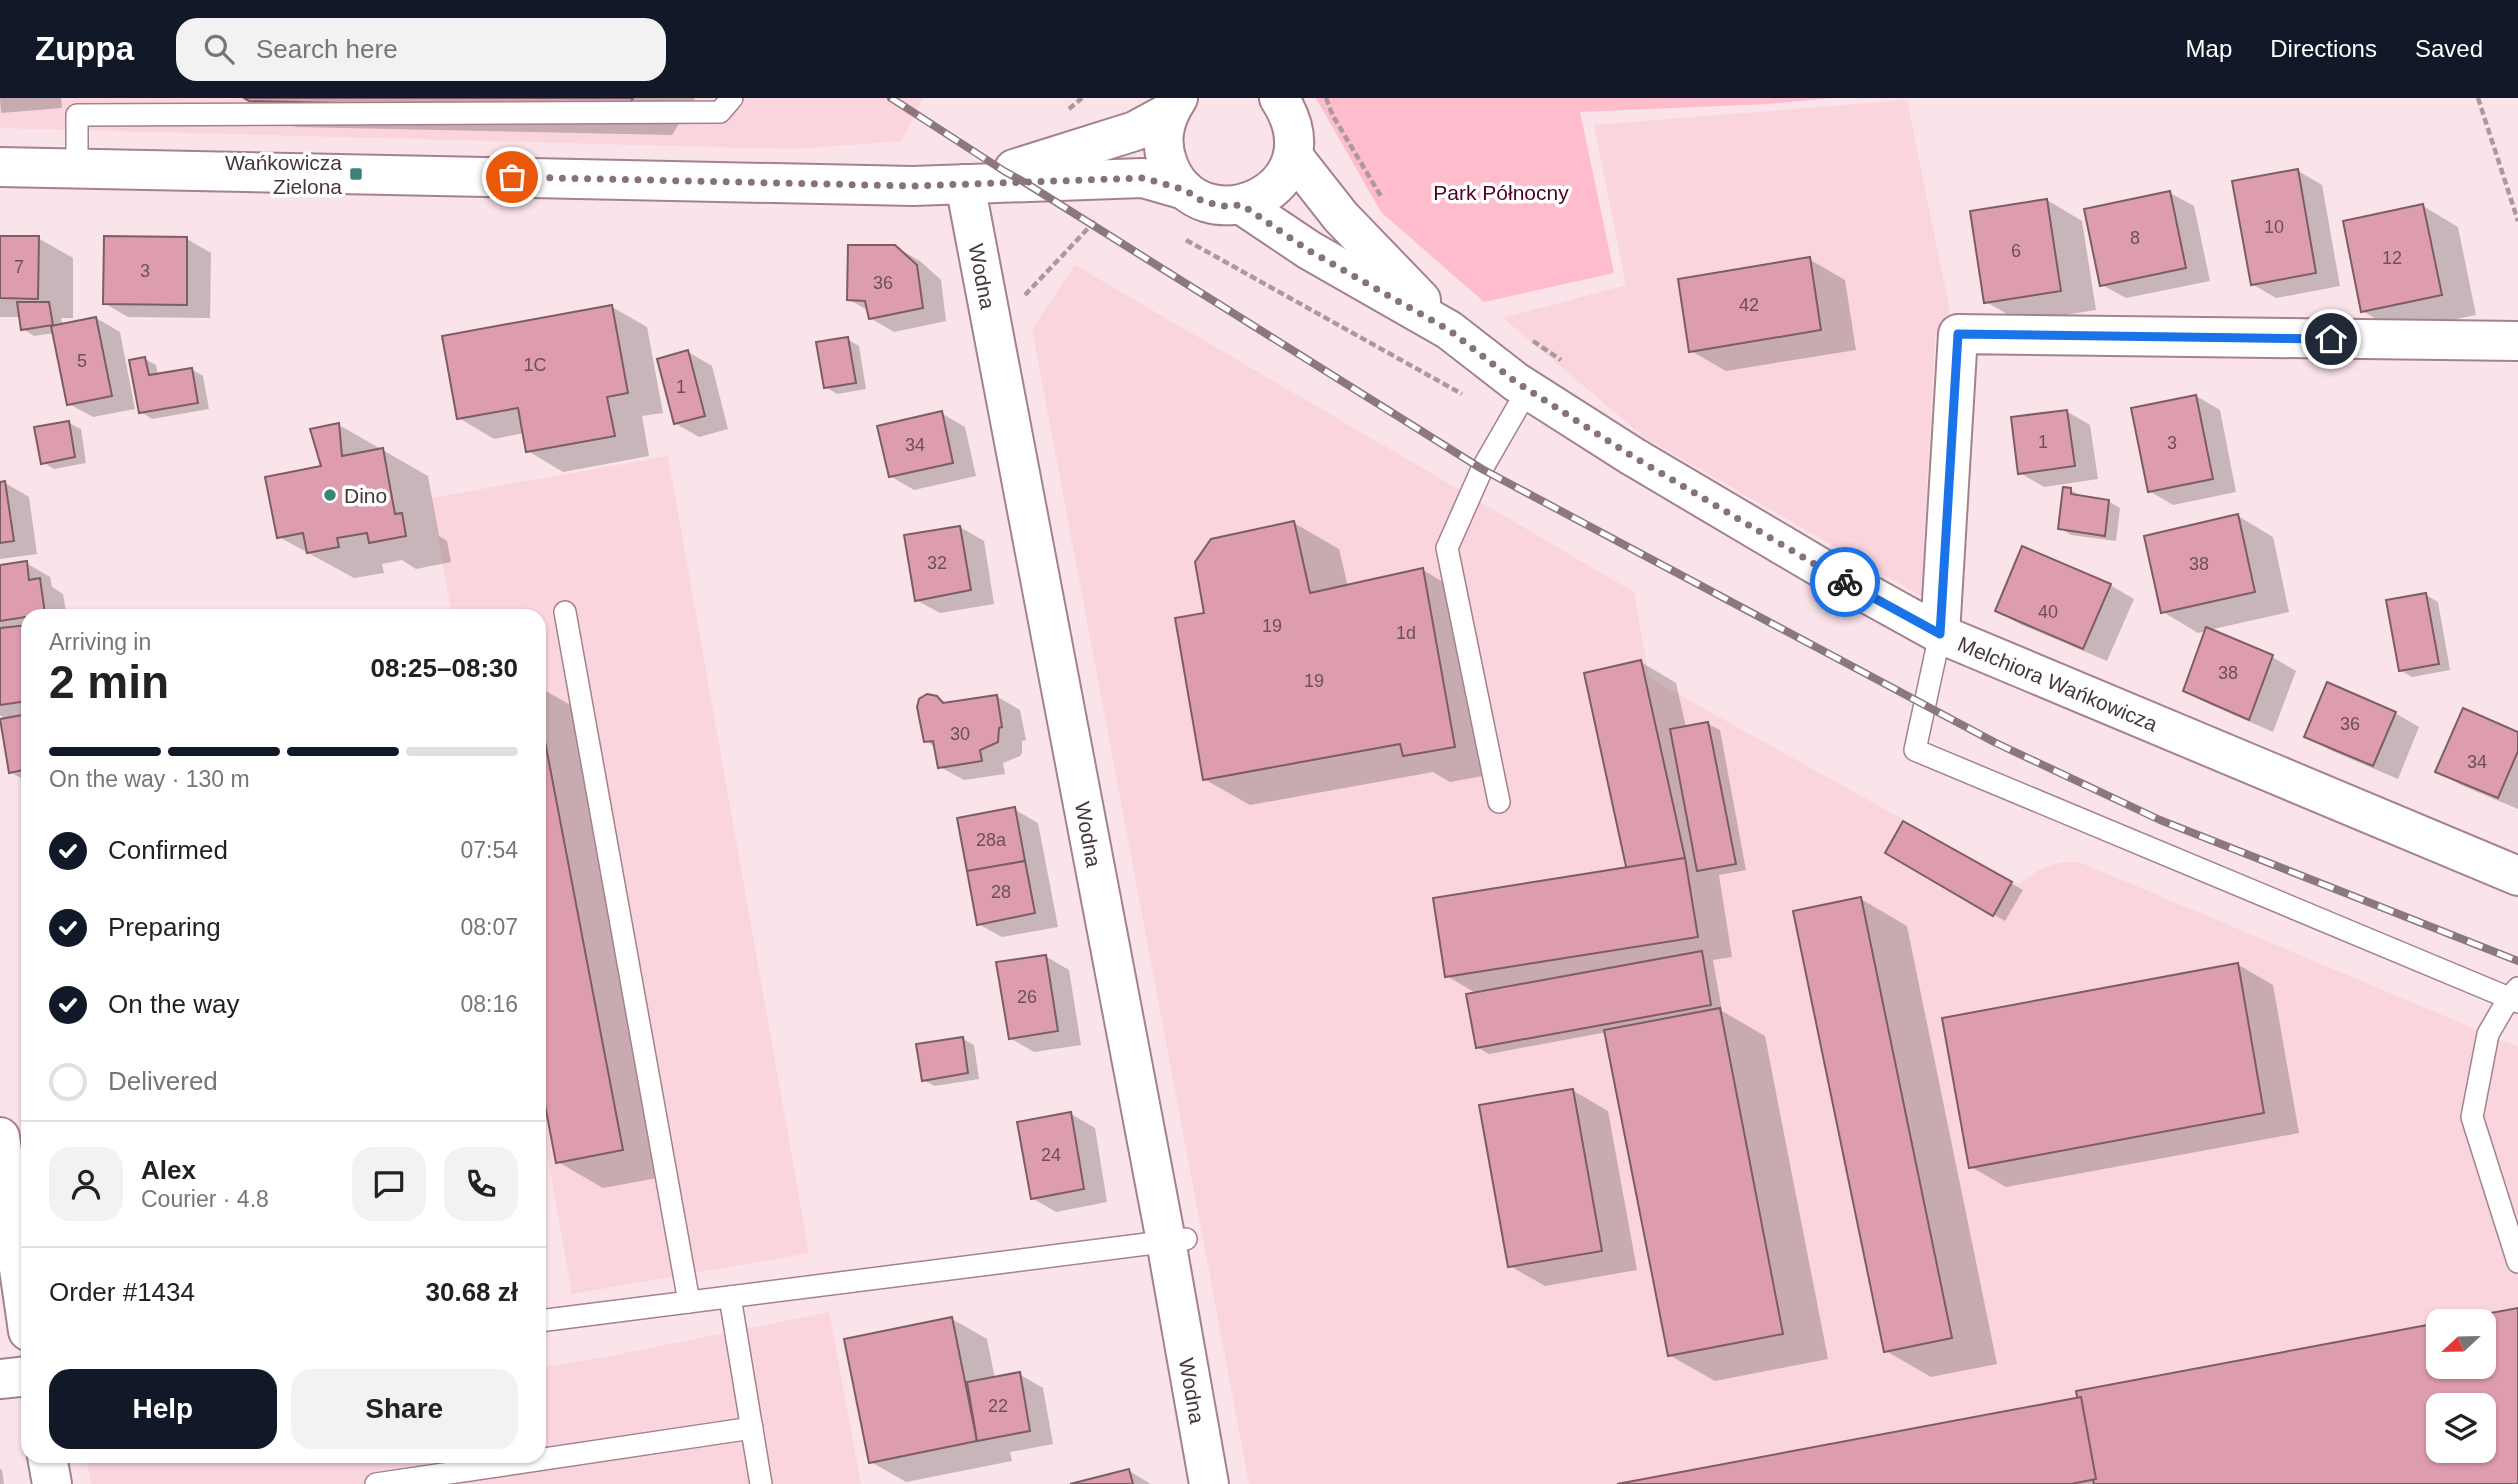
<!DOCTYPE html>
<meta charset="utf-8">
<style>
body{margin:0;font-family:Arial,sans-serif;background:#f2f2f2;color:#222;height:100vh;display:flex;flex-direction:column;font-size:26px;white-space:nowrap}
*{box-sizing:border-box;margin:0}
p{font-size:23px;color:#767676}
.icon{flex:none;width:38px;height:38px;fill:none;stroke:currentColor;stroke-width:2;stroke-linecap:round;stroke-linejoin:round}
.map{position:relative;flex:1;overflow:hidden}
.side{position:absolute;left:21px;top:511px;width:525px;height:854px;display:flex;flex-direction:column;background:#fff;border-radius:21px;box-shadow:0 2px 5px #0004}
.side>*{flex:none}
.needle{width:46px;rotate:248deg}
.controls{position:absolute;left:2426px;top:1211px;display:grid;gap:14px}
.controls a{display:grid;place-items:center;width:70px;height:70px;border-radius:14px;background:#fff;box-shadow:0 2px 5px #0004;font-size:35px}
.pin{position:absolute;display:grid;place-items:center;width:60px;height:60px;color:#fff;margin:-30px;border:4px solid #fff;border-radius:50%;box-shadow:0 2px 7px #0007}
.courier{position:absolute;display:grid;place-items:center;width:70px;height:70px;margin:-35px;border:5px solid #1a73e8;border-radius:50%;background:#fff;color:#222;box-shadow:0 2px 9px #0007}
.head em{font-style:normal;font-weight:600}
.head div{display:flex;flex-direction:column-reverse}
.head{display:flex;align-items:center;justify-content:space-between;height:119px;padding:0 28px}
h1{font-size:46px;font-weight:600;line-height:52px}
.bar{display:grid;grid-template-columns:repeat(4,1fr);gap:10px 7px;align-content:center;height:84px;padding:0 28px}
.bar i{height:9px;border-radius:5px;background:#e0e0e0}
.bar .selected{background:#111827}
.bar p{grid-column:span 4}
.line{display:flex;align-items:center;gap:18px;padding:0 28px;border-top:2px solid #e0e0e0}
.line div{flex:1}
.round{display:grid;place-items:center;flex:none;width:74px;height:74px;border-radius:21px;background:#f2f2f2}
ol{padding:0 28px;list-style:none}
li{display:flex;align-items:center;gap:21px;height:77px}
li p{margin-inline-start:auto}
li .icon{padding:7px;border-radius:50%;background:#111827;color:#fff;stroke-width:4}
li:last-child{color:#767676}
li i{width:38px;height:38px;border:4px solid #e0e0e0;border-radius:50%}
.primary-button{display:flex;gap:14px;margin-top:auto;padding:14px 28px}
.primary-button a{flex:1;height:80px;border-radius:21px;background:#111827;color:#fff;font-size:28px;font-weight:600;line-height:80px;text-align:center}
.primary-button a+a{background:#f2f2f2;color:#222}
header{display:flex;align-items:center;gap:42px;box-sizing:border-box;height:98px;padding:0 35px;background:#111827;color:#fff}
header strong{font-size:33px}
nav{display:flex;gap:38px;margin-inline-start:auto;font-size:24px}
.search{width:490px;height:63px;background:#f2f2f2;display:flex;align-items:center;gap:18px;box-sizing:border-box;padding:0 24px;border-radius:21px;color:#767676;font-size:26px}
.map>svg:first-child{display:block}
.built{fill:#fbd5de;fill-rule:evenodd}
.green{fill:#febccd}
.shadow{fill:#0003;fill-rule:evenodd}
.building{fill:#de9dae;stroke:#7d5d65;stroke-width:2;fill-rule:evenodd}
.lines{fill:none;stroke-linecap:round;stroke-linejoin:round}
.service-casing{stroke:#a4828b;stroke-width:24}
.minor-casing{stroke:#a4828b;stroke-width:42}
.path{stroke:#ac989d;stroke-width:4.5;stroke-dasharray:7 3.5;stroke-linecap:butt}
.service{stroke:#fff;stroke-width:21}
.minor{stroke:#fff;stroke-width:38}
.rail-casing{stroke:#8a787d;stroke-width:8}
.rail{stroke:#fff;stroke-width:5;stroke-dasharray:16;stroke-linecap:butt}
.done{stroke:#857378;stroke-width:7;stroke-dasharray:0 12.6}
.route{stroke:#1a73e8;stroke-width:9}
.poi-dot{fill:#3e8378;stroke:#fff;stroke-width:2.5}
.labels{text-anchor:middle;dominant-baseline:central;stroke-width:7;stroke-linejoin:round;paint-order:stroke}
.number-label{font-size:18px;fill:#6c5058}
.poi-label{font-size:21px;fill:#46373b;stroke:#fff;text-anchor:end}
.park-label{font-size:21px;fill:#500225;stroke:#fff}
.street-label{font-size:21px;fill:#46373b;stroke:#fff}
</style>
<header>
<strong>Zuppa</strong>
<div class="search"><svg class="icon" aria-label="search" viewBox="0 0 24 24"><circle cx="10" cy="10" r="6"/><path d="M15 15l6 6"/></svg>Search here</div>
<nav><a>Map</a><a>Directions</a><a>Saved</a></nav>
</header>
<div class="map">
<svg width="2518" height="1386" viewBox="0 0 2518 1386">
<rect width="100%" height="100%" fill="#fae3e9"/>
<g class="built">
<polygon points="0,0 923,0 902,43 793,51 0,30"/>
<polygon points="1907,2 1950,214 1935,239 1921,498 1644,339 1503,220 1626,187 1594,27"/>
<path d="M1075,167L1634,494L1649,580L2019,786L2037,773L2061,764H2079L2518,949V1386H1249L1032,231ZM2438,1223H2483V1269H2438ZM2438,1307H2483V1353H2438Z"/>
<polygon points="668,358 809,1155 572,1196 539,1011 539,518 452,518 431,400"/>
<polygon points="829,1214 861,1386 91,1386 86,1358 539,1358 539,1270 605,1259"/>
</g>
<polygon class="green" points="1316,0 1833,0 1766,6 1580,14 1614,175 1484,204 1381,114"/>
<g class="shadow">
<polygon points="0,0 61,0 62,10 1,15"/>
<polygon points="247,0 695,0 672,37 296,29"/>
<polygon points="2298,73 2322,87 2340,188 2276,200 2252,186"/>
<polygon points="2170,95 2194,108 2210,183 2126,200 2102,187"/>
<polygon points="2047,102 2082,123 2096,212 2021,224 1986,204"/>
<polygon points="2423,108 2458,129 2476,217 2398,233 2362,213"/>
<polygon points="0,139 38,140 73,160 73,220 61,220 63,227 96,220 120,234 135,311 93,319 69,306 54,235 34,238 23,231 21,219 0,219"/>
<polygon points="187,141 211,155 210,220 128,219 104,205"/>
<polygon points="895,149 920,163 941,182 946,223 894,234 870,220 869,213 848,201"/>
<polygon points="1809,161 1845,182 1856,252 1726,273 1691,253"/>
<polygon points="612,209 647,229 663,315 642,318 649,358 563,374 528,353 524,335 494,341 459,320"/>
<polygon points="847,241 859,248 866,291 837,296 826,289"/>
<polygon points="688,254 712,268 728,331 699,339 675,325"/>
<polygon points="145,261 156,267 158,277 191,271 203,278 209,311 152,321 141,314"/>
<polygon points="2196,298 2220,312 2236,394 2173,407 2149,393"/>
<polygon points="2066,313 2090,327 2098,381 2044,389 2020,375"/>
<polygon points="941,315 965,329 976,378 914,392 890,378"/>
<polygon points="69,325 81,331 86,365 54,371 43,364"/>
<polygon points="339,327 428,378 439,438 447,443 451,464 416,471 402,462 382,466 384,475 354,480 279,439 323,370"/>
<polygon points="5,385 29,399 37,456 0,461 0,386"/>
<polygon points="2071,392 2082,399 2108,403 2120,410 2116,443 2071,437 2060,430"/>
<polygon points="2238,418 2273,439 2289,514 2209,532 2272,559 2296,573 2273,634 2209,606 2185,593 2207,533 2198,535 2163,514"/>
<polygon points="1294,425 1339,451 1348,489 1423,472 1468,499 1500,675 1450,684 1433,674 1250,707 1204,681 1206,516"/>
<polygon points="960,429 984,443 994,506 940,515 916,502"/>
<polygon points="26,465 50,479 52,489 63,496 67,518 28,518 28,684 10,674 0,623 7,622 0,617 0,469"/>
<polygon points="2110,487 2134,501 2107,563 2020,526 1997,513"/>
<polygon points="2426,497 2438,504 2450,572 2412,579 2400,572"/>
<polygon points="1641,564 1676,585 1686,629 1708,626 1720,632 1746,772 1719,777 1732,859 1713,862 1722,913 1765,938 1828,1261 1715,1283 1669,1257 1607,934 1489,956 1477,949 1477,896 1447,878 1629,771"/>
<polygon points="539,589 579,612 668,1078 603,1090 558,1064 539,966"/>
<polygon points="996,598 1020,612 1026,642 1022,643 1022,655 1020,658 1003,665 1005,676 964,682 940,669 936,649 925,643 937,599 948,606"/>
<polygon points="2395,615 2419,629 2398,681 2330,652 2306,638"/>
<polygon points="2518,635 2518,711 2461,687 2438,673"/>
<polygon points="1014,711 1038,725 1058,829 1002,839 978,826"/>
<polygon points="1904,726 2023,792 2005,823 1887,754"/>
<polygon points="1861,801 1907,828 1997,1266 1931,1279 1886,1253"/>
<polygon points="1045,858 1069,872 1081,947 1034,954 1010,940"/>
<polygon points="2237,866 2273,887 2299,1035 2006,1089 1971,1069"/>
<polygon points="963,941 974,947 979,981 935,988 923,982"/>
<polygon points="1572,992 1608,1013 1637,1172 1545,1188 1510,1168"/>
<polygon points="1071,1016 1095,1030 1107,1104 1056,1114 1032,1100"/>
<path d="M2518,1212V1386H1626L2438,1269H2483V1223H2456ZM2438,1307H2483V1353H2438Z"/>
<polygon points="952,1221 987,1241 995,1281 1019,1276 1043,1290 1053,1346 1010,1354 1012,1363 906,1384 871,1364"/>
<polygon points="0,1371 2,1372 4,1386 0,1386"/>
<polygon points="1129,1373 1151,1386 1077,1386"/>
</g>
<g class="building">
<polygon points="244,0 633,0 626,12 249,3"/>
<polygon points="2298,71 2316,175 2251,187 2232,83"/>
<polygon points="2170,93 2186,170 2100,188 2084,111"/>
<polygon points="2047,101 2061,193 1984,205 1970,113"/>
<polygon points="2423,106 2442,197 2361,214 2343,123"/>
<polygon points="0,138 39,138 38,201 0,200"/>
<polygon points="104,138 187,139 187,207 103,206"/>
<polygon points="848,147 895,147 917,167 923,210 869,221 865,203 847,202"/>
<polygon points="1810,159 1821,232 1689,254 1678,181"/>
<polygon points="17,204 49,204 53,227 21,232"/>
<polygon points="612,207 628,295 607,299 615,338 526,354 518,310 457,321 442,238"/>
<polygon points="96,219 112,298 67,307 51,228"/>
<polygon points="848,239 856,285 824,290 816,244"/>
<polygon points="688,252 705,318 674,326 657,261"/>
<polygon points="145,259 149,277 192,270 198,305 139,315 129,262"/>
<polygon points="2196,297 2213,381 2148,394 2131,310"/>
<polygon points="2067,312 2075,368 2018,376 2011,319"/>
<polygon points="942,313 953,365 889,379 877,328"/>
<polygon points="69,323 75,359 41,366 34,329"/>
<polygon points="339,325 342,358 383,350 395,416 402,415 406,438 369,445 367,435 337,440 339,449 307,455 303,435 277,440 265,379 321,368 310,331"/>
<polygon points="5,383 14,443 0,445 0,384"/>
<polygon points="2063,389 2071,390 2071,396 2109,402 2105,438 2058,431"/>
<polygon points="2238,416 2255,494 2161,515 2144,438"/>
<polygon points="1294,423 1310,495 1423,470 1455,649 1403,658 1400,646 1203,682 1175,520 1204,515 1195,464 1211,441"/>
<polygon points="960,428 971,492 915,503 904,437"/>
<polygon points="2022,448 2111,486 2083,551 1995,513"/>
<polygon points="27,463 29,482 40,480 45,516 0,523 0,467"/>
<polygon points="2426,495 2439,566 2399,573 2386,502"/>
<polygon points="28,527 28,603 0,607 0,530"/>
<polygon points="2206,529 2273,557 2249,622 2183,593"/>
<polygon points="1641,562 1685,760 1627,773 1584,575"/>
<polygon points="2327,584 2396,614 2373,668 2304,639"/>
<polygon points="927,596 937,598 943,605 997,597 1002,629 999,630 998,644 980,652 982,663 938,670 933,643 924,644 917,609 919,601"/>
<polygon points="2463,610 2518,634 2518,653 2498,700 2435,674"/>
<polygon points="539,612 623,1052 556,1065 539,975"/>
<polygon points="28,616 28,671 9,675 0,621"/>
<polygon points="1708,624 1736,766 1697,773 1670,631"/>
<polygon points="1015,709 1025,763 967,773 957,720"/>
<polygon points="1903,723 2012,784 1993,818 1885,755"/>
<polygon points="1685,760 1698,839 1445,879 1433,800"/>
<polygon points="1025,763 1035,815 977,827 967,773"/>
<polygon points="1861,799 1952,1240 1884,1254 1793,813"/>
<polygon points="1702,853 1711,907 1476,950 1466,896"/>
<polygon points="1046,857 1058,933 1009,941 996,864"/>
<polygon points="2238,865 2264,1015 1969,1070 1942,920"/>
<polygon points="1720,910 1783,1236 1668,1258 1604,932"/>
<polygon points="963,939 968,975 922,983 916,946"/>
<polygon points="1573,991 1602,1153 1508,1169 1479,1007"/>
<polygon points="1071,1014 1084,1091 1031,1101 1017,1024"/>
<path d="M2518,1210V1386H2094L2076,1293L2438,1225V1269H2483V1223H2447ZM2438,1307H2483V1353H2438Z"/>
<polygon points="952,1219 977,1343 869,1365 844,1241"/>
<polygon points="1020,1274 1030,1333 977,1343 967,1284"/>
<polygon points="2081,1299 2096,1381 2071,1386 1617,1386"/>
<polygon points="1129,1371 1133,1386 1070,1386"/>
</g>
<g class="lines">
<defs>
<g id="service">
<polyline points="77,71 77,17 720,14 732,0"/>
<polyline points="565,514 689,1204"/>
<polyline points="1940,536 1915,652 2509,900 2518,890"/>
<polyline points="1499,704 1447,450 1482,371 1528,291"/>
<polyline points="2518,904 2509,900 2488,936 2472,1019 2518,1164"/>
<polyline points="730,1199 761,1386"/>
<polyline points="539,1223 1186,1141"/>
<polyline points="376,1386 752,1330"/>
</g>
<g id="minor">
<path d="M1178,0C1164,21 1159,42 1168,66C1199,151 1340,93 1279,0"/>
<polyline points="1293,58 1341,119 1421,202"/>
<polyline points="0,69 913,88 1143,80 1185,92"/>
<polyline points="1014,71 1135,33 1168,15"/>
<path id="s1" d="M965,86L1166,1143L1209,1386"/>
<path id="s2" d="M1242,107L1309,152L1449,232L1516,284L1632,358L1828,474L1940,536L2518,778"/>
<polyline points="1940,536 1958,236 2518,243"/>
<polyline points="0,1039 28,1233"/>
<polyline points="0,1281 28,1278"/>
<polyline points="47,1358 52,1386"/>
</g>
</defs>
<use href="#service" class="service-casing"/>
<use href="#minor" class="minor-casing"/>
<g class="path">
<polyline points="1326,0 1333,18 1382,100"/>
<polyline points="2478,0 2518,123"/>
<polyline points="1069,11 1082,0"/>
<polyline points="1186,142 1462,296"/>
<polyline points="1025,197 1096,122"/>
<polyline points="1533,243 1561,262"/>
</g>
<use href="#service" class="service"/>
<use href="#minor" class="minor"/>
<defs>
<polyline id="rail" points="891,0 1004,73 1024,84 1482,371 1996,645 2160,722 2518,863"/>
</defs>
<use href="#rail" class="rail-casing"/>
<use href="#rail" class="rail"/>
</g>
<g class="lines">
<polyline class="done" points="512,79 913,88 1143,80 1185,92 1202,103 1222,108 1242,107 1308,152 1449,232 1516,284 1632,358 1845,484"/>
<polyline class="route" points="1845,484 1940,536 1958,236 2331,241"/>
</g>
<g class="poi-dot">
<rect x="349" y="69" width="14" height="14" rx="3.5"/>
<circle cx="330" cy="397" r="7"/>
</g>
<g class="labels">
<g class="number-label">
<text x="2274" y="129">10</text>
<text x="2135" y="140">8</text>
<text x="2016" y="153">6</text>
<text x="2392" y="160">12</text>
<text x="19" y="169">7</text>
<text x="145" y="173">3</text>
<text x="883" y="185">36</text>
<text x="1749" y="207">42</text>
<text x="82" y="263">5</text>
<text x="535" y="267">1C</text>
<text x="681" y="289">1</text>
<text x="2043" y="344">1</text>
<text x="2172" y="345">3</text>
<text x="915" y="347">34</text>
<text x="937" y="465">32</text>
<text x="2199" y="466">38</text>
<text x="2048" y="514">40</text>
<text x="1272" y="528">19</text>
<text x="1406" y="535">1d</text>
<text x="2228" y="575">38</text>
<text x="1314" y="583">19</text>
<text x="2350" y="626">36</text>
<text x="960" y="636">30</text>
<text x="2477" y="664">34</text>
<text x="991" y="742">28a</text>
<text x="1001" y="794">28</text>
<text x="1027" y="899">26</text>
<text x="1051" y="1057">24</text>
<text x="998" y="1308">22</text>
</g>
<g class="poi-label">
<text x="342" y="64">Wańkowicza<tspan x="342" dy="24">Zielona</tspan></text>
<text x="344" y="397" text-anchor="start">Dino</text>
</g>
<g class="park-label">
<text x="1501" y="94">Park Północny</text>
</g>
<g class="street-label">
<text stroke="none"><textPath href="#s1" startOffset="94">Wodna</textPath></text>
<text stroke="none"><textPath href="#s2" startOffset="948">Melchiora Wańkowicza</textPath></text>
<text stroke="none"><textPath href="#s1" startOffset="662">Wodna</textPath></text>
<text stroke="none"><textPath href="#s1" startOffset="1228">Wodna</textPath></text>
</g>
</g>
</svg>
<div class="controls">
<a><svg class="needle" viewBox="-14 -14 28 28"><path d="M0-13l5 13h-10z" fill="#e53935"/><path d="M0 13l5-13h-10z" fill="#767676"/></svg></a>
<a><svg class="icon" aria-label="layers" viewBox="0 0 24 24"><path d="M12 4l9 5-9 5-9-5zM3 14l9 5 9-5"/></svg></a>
</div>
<div class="pin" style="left:512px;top:79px;background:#ea580c"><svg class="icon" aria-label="bag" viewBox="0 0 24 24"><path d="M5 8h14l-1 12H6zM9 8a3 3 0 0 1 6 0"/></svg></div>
<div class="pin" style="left:2331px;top:241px;background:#1f2937"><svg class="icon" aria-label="home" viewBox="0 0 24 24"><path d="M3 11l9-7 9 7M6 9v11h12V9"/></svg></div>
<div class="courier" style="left:1845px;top:484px"><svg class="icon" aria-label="bike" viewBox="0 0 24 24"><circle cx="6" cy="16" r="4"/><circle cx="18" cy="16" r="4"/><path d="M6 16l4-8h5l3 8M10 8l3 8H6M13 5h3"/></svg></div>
<section class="side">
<div class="head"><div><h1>2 min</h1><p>Arriving in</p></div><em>08:25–08:30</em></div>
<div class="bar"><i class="selected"></i><i class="selected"></i><i class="selected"></i><i></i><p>On the way · 130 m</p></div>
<ol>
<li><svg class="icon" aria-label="check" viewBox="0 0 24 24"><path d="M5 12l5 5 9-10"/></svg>Confirmed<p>07:54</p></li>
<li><svg class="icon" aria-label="check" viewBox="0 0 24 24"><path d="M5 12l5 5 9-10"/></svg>Preparing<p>08:07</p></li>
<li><svg class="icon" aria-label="check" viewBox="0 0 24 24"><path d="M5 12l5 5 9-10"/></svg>On the way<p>08:16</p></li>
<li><i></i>Delivered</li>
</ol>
<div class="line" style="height:126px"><a class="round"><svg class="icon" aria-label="person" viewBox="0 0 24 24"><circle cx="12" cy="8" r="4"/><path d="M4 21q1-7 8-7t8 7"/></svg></a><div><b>Alex</b><p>Courier · 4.8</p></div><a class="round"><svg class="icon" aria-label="chat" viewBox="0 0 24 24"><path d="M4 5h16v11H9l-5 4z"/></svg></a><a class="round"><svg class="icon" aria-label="phone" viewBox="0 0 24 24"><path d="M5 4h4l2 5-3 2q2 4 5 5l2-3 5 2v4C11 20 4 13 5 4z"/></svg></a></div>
<div class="line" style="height:91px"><div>Order #1434</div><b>30.68 zł</b></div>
<div class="primary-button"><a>Help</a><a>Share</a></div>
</section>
</div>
